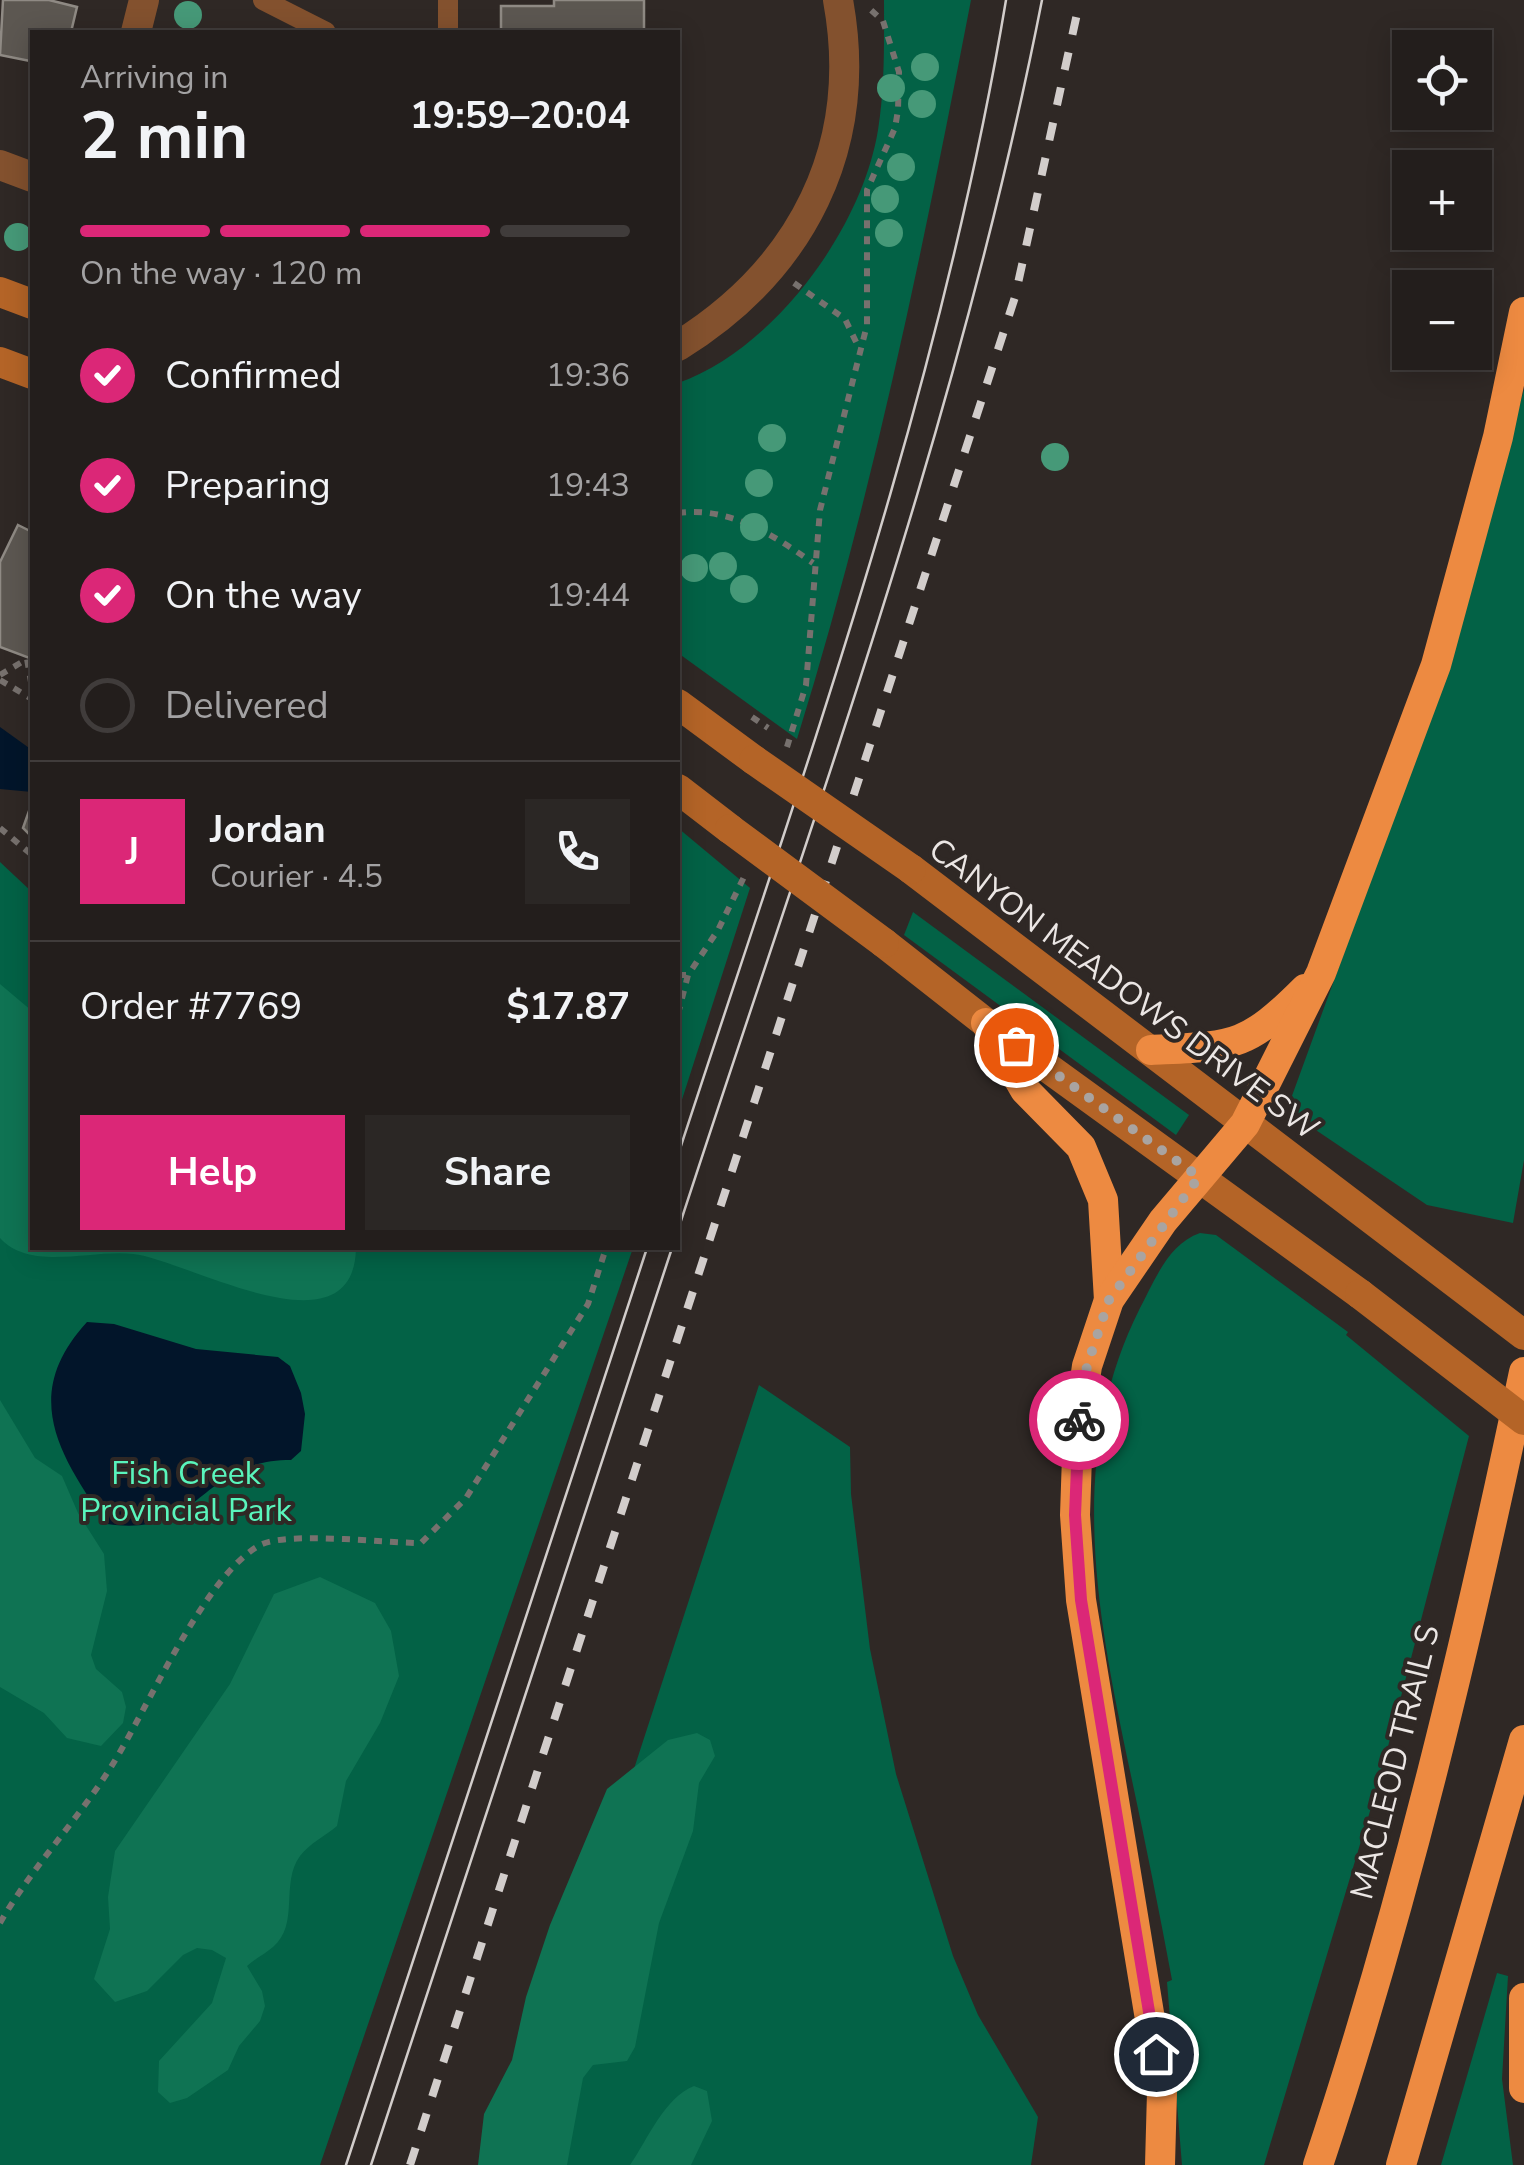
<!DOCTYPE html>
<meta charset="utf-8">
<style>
body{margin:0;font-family:"Nunito Sans",sans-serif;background:#2b2725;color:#f1f3f6;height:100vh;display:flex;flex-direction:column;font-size:38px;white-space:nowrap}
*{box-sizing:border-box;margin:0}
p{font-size:32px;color:#a3a2a3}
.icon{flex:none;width:55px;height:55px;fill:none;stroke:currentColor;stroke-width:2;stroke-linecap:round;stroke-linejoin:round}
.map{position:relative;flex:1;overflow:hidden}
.details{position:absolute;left:30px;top:30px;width:650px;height:1220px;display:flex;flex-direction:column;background:#231e1c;border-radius:0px;box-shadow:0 5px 25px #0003,0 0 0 2px #403c3b}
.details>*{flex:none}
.fabs{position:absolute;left:1392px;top:30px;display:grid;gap:20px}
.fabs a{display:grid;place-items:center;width:100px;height:100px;border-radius:0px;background:#231e1c;box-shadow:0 5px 25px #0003,0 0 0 2px #403c3b;font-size:50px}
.pin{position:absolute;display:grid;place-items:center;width:85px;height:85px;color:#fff;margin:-42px;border:5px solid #fff;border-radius:50%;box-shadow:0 2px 10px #0007}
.courier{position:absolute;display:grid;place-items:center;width:100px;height:100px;margin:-50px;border:8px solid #db2777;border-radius:50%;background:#fff;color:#222;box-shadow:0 2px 12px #0007}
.summary em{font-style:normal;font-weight:700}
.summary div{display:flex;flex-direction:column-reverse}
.summary{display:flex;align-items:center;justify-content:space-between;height:170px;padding:0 50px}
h1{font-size:65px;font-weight:700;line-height:75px}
.bar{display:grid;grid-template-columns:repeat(4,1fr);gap:15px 10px;align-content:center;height:120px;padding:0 50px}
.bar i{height:12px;border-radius:8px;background:#403c3b}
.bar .active{background:#db2777}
.bar p{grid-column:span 4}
.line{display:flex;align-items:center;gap:25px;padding:0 50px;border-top:2px solid #403c3b}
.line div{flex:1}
.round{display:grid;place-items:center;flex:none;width:105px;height:105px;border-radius:0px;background:#2b2725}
ol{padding:0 50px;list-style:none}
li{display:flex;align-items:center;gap:30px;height:110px}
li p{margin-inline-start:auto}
li .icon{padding:10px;border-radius:50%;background:#db2777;color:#fff;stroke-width:4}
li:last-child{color:#a3a2a3}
li i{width:55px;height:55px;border:5px solid #403c3b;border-radius:50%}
.primary-button{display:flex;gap:20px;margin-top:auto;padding:20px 50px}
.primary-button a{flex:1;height:115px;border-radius:0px;background:#db2777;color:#fff;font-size:40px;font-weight:700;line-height:115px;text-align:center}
.primary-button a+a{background:#2b2725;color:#f1f3f6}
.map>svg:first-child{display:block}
.green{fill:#036246}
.forest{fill:#0f7353}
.water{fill:#02152a}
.building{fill:#5c5751;stroke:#8f8a84;stroke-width:2.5}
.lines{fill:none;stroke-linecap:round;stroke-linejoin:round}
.path{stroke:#77716e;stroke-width:6;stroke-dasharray:8 8;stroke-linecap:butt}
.lane{stroke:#83512e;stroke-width:20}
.street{stroke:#83512e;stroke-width:30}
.secondary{stroke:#b46427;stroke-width:30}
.highway{stroke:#ed8a41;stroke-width:30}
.tram{stroke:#d2cdcb;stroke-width:2.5}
.rail{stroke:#d2cdcb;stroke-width:8;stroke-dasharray:18 18;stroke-linecap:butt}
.path-bridge{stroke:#77716e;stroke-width:6;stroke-dasharray:8 8;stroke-linecap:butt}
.secondary-bridge{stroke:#b46427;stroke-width:30}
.tree{fill:#469978}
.done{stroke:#a9a4a1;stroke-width:10;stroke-dasharray:0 18}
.route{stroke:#db2777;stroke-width:12}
.labels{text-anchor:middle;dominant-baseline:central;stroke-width:8;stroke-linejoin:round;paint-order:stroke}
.street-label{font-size:32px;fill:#ebe6e4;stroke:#2f2825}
.park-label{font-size:32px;fill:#59f5bc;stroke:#2f2825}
</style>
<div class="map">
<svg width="1524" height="2165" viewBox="0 0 1524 2165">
<rect width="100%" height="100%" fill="#2f2825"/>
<g class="green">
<path d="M884,0H971C923,249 872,498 797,739L678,653V383C774,349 862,229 878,130C885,87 884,43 884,0Z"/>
<polygon points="1524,389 1524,1160 1513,1223 1427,1205 1295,1116 1289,1104 1455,648"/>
<polygon points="678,828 750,888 678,1112"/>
<polygon points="0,862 32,892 32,1248 633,1248 320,2165 0,2165"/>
<polygon points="913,912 1189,1115 1176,1135 904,935"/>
<path d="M1200,1233L1216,1235L1348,1332L1346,1335L1469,1436L1379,1781L1264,2165H1182L1167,1982L1172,1980C1159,1910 1145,1840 1130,1771C1097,1614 1065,1457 1140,1308C1155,1280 1168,1244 1200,1233Z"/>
<polygon points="759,1385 850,1447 851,1494 870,1649 896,1774 953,1956 978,2015 1038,2117 1031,2165 505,2165"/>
<polygon points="1497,1973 1508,1976 1502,2079 1513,2165 1441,2165"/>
</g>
<g class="forest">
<path d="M0,984L32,1011V1248H356C354,1359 185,1259 133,1254C92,1249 31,1272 0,1238Z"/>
<polygon points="0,1400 35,1458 62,1476 78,1513 104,1554 107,1591 91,1655 96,1669 122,1692 126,1707 123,1723 101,1746 67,1738 44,1713 0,1687"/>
<path d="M320,1577L375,1603L391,1631L399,1676L380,1723L346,1781L337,1826C325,1836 309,1844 300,1856C280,1883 300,1924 273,1947C265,1954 256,1958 247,1966L262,1991L265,2006L260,2021L239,2046L228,2070L187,2098L170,2103L158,2092L159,2061L212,2003L226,1958L212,1950L197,1948L183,1955L147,1991L115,2002L94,1979L110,1929L108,1897L115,1851L230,1684L274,1594Z"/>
<polygon points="697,1733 710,1740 715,1756 699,1783 693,1831 659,1923 635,2047 627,2061 593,2065 583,2078 567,2165 478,2165 484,2114 512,2060 526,1997 550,1925 607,1789 668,1740"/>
<path d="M694,2086L707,2091L712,2121L691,2165H630C648,2139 664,2098 694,2086Z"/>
</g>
<g class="water">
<polygon points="0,727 32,750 32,792 0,789"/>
<path d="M87,1322L114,1324L196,1349L278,1357L290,1366L301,1393L305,1414L301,1451L291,1460C199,1460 203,1538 107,1524C59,1455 20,1395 87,1322Z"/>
</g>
<g class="building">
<polygon points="3,0 49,0 77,7 71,32 32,32 30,61 0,55"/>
<polygon points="554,0 644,0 644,32 501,32 501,6 554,6"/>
<polygon points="18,525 32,532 32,659 0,647 0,562"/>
<polygon points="29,811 32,811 31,836 23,828"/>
</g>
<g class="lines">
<g class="path">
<polyline points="794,283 845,319 858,346"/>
<path d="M678,513C728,506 774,535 813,563"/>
<polyline points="0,675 27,659 32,688"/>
<polyline points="0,680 32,699"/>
<polyline points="787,747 806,685 820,510 867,325 867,190 895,128 898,110 899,72 883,21 871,10"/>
<polyline points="0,828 32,855"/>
<polyline points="678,975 688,975"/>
<polyline points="678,1014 688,975 718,930 744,877"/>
<path d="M0,1923C32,1867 77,1821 111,1767C147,1710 204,1576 260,1545C287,1531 385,1543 421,1543L466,1498L588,1304L606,1248"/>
</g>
<g class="lane">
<polyline points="263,0 326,32"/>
<polyline points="448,0 448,32"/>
</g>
<g class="street">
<polyline points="136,32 144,0"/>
<polyline points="0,165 32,177"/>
<path d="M678,346C802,269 865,147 838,0"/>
</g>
<g class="secondary">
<polyline points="0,292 32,304"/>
<polyline points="0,362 32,374"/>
<polyline points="678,704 754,760"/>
<polyline points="678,789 730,829"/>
<polyline points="911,869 1524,1335"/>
<polyline points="884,943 986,1023 1360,1294"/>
</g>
<g class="highway">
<polyline points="986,1023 1025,1090 1081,1147 1103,1200 1109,1300"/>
<path d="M1151,1050C1233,1046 1245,1049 1305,989"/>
<polyline points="1524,1998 1524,2088"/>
<polyline points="1160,2165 1162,2092 1081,1600 1075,1515 1078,1427 1087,1366 1109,1300 1163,1221 1245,1124 1321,973 1436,665 1498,437 1524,312"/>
<path d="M1318,2165C1404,1907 1468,1639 1524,1372"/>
<polyline points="1401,2165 1524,1740"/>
</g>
<g class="tram">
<path d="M678,1155C802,775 940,396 1006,0"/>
<path d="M678,1230C810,824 960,419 1042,0"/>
<polyline points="346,2165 647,1248"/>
<polyline points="371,2165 672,1248"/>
</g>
<polyline class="rail" points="410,2165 1015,297 1080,0"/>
<polyline class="path-bridge" points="752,717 768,728"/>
<g class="secondary-bridge">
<polyline points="754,760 911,869"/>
<polyline points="730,829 884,943"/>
<polyline points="1360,1294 1524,1420"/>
</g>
</g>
<g class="tree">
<circle cx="188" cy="15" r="14"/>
<circle cx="925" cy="67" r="14"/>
<circle cx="891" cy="88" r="14"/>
<circle cx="922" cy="104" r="14"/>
<circle cx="901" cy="167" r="14"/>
<circle cx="885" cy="199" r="14"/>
<circle cx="889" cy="233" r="14"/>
<circle cx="18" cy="237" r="14"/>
<circle cx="772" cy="438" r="14"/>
<circle cx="1055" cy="457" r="14"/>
<circle cx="759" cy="483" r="14"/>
<circle cx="754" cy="527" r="14"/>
<circle cx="723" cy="566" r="14"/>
<circle cx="694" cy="568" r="14"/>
<circle cx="744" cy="589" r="14"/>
</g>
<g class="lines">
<polyline class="done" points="1016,1045 1199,1177 1109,1300 1087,1366 1079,1420"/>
<polyline class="route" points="1079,1420 1075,1515 1081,1600 1156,2054"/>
</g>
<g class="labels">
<g class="street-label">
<text transform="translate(1124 989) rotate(37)">CANYON MEADOWS DRIVE SW</text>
<text transform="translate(1395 1762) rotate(-76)">MACLEOD TRAIL S</text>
</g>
<g class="park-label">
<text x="186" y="1473">Fish Creek<tspan x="186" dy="37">Provincial Park</tspan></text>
</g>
</g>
</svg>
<div class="fabs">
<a><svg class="icon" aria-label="locate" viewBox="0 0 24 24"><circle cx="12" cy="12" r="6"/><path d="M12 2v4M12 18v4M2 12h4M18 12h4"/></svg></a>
<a>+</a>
<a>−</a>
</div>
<div class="pin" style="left:1016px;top:1045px;background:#ea580c"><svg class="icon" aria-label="bag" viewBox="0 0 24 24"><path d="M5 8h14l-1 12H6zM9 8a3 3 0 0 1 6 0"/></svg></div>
<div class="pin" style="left:1156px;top:2054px;background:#1f2937"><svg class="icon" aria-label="home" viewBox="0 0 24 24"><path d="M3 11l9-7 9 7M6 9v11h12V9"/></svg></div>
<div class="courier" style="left:1079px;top:1420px"><svg class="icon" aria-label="bike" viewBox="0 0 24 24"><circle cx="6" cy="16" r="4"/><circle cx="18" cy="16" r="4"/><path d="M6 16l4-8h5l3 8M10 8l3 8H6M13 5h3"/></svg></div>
<section class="details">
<div class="summary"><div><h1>2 min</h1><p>Arriving in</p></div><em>19:59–20:04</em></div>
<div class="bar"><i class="active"></i><i class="active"></i><i class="active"></i><i></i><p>On the way · 120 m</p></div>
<ol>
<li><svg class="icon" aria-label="check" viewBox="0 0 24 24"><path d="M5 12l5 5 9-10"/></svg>Confirmed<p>19:36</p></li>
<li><svg class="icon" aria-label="check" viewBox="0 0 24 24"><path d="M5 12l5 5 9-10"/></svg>Preparing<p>19:43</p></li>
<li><svg class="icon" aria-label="check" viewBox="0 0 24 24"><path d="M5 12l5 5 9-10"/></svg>On the way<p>19:44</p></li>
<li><i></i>Delivered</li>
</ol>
<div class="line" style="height:180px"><b class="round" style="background:#db2777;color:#fff">J</b><div><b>Jordan</b><p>Courier · 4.5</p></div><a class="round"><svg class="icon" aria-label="phone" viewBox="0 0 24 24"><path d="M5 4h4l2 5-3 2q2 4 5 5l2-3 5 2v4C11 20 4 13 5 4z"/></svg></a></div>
<div class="line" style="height:130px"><div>Order #7769</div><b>$17.87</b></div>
<div class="primary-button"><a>Help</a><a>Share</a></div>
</section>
</div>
